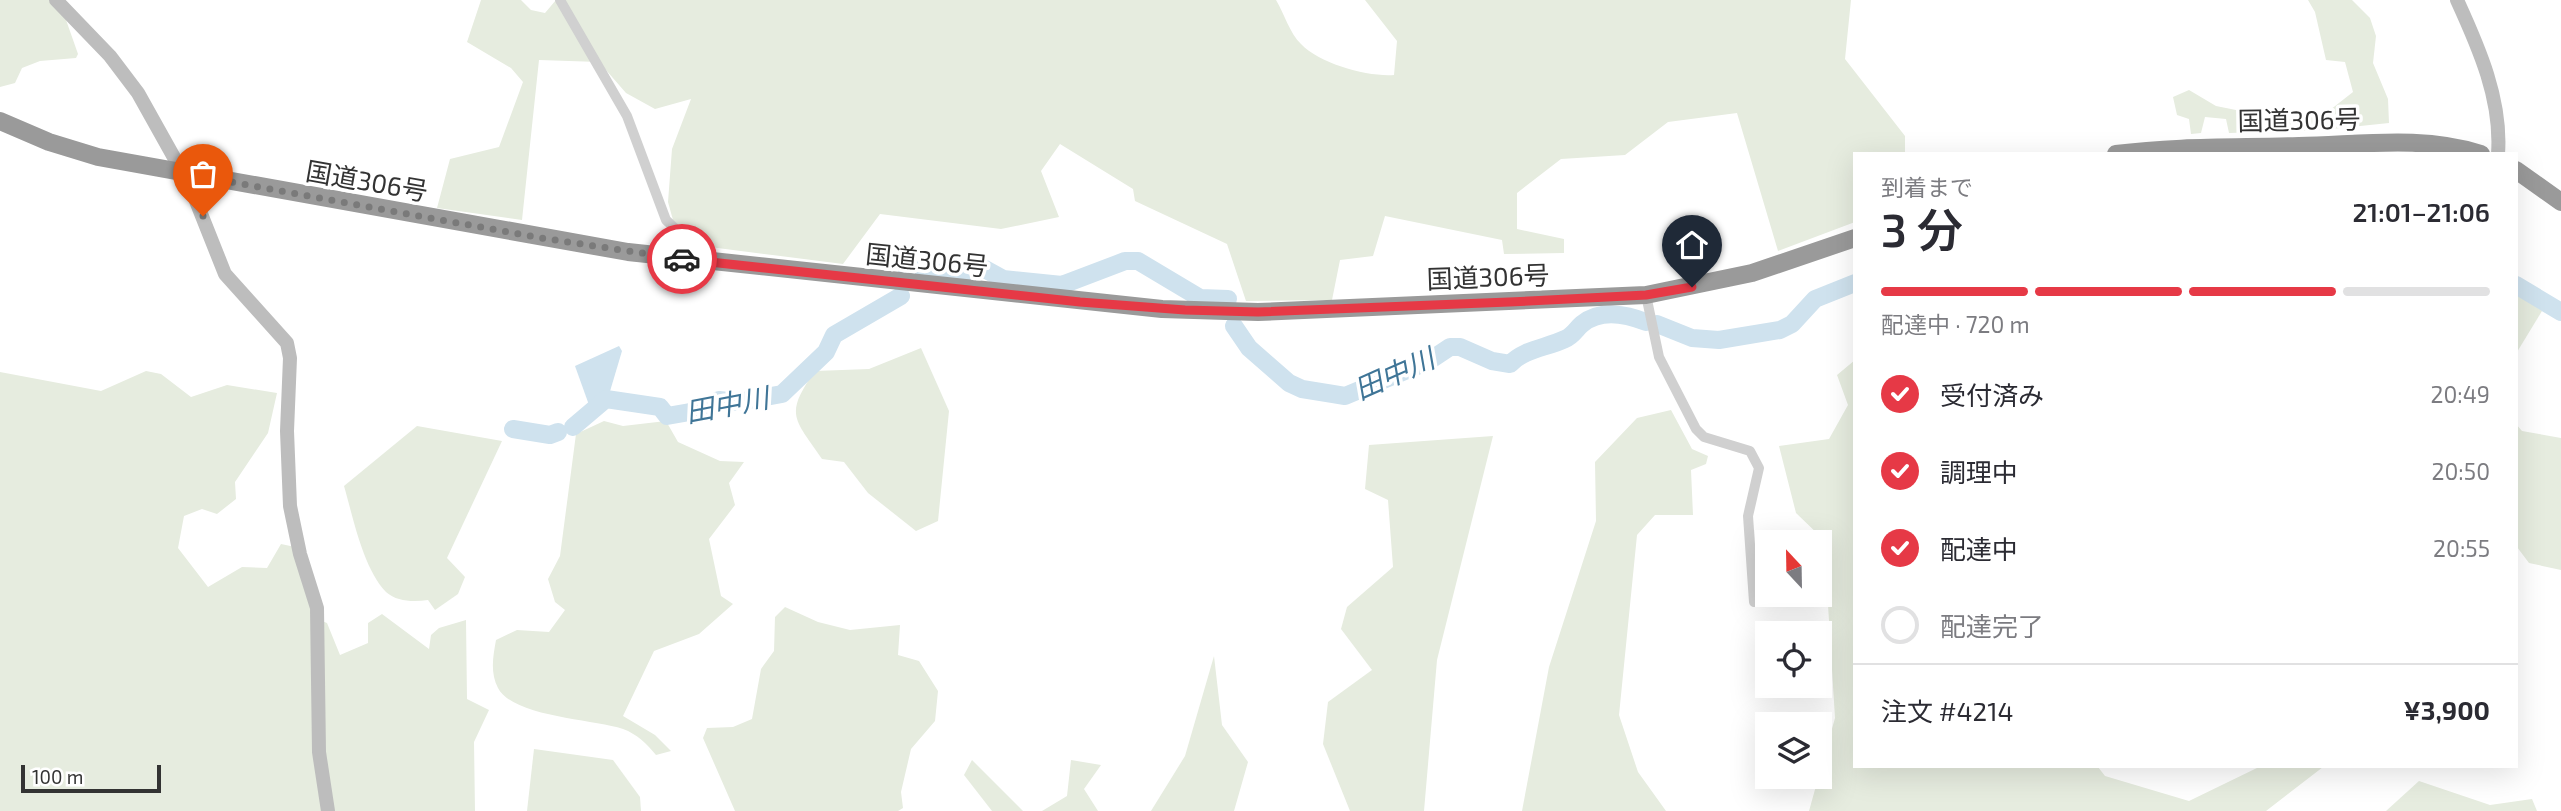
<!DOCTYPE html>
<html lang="ja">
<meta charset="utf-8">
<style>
body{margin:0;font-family:"Exo 2","Noto Sans JP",sans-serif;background:#f2f2f3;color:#2b2b33;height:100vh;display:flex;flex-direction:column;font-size:26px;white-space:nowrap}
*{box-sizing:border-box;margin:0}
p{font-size:23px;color:#7c7c81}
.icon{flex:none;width:38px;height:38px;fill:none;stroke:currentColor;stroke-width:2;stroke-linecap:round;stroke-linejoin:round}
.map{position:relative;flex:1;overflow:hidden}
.sheet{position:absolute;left:1853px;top:152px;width:665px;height:616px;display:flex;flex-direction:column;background:#fff;border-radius:0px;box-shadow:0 7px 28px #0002}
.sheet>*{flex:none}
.needle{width:46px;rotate:338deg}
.controls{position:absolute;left:1755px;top:530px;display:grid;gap:14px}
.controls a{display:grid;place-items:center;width:77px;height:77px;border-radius:0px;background:#fff;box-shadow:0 7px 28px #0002;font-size:35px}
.scale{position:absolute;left:21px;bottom:18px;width:140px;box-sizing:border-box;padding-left:7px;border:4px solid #333;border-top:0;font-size:19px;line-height:24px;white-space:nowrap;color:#333;-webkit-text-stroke:5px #fff;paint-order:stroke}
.pin{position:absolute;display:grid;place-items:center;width:60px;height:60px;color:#fff;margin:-72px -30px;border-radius:50% 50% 50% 0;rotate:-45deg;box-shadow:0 0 7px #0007}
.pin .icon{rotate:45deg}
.courier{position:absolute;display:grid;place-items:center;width:70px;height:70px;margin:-35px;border:5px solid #e63946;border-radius:50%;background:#fff;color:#222;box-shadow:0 2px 9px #0007}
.head em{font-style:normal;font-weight:600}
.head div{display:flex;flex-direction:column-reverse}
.head{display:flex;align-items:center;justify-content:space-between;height:119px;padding:0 28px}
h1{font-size:46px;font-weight:600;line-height:52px}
.bar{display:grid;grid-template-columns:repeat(4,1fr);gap:10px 7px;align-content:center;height:84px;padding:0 28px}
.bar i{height:9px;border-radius:5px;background:#e1e1e2}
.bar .active{background:#e63946}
.bar p{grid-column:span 4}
.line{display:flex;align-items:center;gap:18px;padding:0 28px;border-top:2px solid #e1e1e2}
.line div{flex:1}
ol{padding:0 28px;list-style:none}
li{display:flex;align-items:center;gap:21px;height:77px}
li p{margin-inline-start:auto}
li .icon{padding:7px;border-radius:50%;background:#e63946;color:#fff;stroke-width:4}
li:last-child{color:#7c7c81}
li i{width:38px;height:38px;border:4px solid #e1e1e2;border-radius:50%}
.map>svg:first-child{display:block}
.green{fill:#e6ecdf}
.water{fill:#cfe2ee}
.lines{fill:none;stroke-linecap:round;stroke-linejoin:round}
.river{stroke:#cfe2ee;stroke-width:18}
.street{stroke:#d0d0d0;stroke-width:10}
.secondary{stroke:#bdbdbd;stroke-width:14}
.highway{stroke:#9a9a9a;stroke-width:18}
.done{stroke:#7a7a7a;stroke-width:7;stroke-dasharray:0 12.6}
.route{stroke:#e63946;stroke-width:9}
.labels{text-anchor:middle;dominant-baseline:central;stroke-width:7;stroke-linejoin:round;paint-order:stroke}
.street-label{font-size:26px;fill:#333;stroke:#fff}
.water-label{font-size:28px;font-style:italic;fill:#3f7597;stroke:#fff}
</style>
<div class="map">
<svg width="2561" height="811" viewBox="0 0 2561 811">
<rect width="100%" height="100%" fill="#fff"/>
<g class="green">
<polygon points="0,0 51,0 65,17 78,54 76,58 40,61 22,68 15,83 0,87"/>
<path d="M481,0H521L531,10L545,13L556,0H1276C1284,13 1290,34 1301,44C1320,64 1368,77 1394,75L1397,41L1365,0H1851L1845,59L1905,136V154H1855V222L1778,251L1737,113L1668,122L1625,155L1561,159L1517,193V229L1564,239V253L1504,254L1502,240L1385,216L1373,256L1340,260L1332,300L1246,301L1227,244L1135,201L1133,189L1060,144L1041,171L1059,217L1001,229L880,214L843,264L702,246L673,220L668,202L672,149L691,99L655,109L626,93L599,62L539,60L522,220L437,208L450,159L499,147L523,82L511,68L467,42Z"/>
<polygon points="2308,0 2352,0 2370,18 2376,36 2373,63 2388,99 2389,123 2322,130 2229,133 2226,119 2205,117 2201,133 2191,134 2189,119 2177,115 2173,97 2189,90 2216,106 2276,118 2304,120 2330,110 2353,92 2345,62 2326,60 2315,12"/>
<polygon points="2517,291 2542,311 2517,352"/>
<path d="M921,348L949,411L938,521L916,531L868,493L844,462L822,459C794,418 784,415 815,371L869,369Z"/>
<polygon points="1855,360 1855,766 2098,767 2105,776 2189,801 2259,767 2323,767 2266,811 1809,811 1835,718 1824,540 1796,513 1779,446 1829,439 1848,405 1837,375"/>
<polygon points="146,371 161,374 191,397 227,385 277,393 268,433 235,482 236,499 217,514 202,509 184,516 178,548 208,587 242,567 267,568 281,544 295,547 314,618 327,623 340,655 368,643 368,623 382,614 429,649 431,635 439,628 466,620 467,699 489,710 474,742 475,811 0,811 0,372 101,391"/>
<polygon points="1671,410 1692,449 1708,456 1706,464 1691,470 1693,515 1655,515 1637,535 1619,715 1638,772 1666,811 1522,811 1549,667 1596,521 1595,462 1637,418"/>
<path d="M604,421L623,426L666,421L678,442L720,461L744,462L729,483L735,505L709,539L721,596L733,604L699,634L654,651L623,716L655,735L671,751L656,755C647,744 637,734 623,729C592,719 513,717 498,688C490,672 493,657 496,640L517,630L549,632L565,610L555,602L548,579L560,556L576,434Z"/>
<polygon points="2516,424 2522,431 2561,438 2561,570 2529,563 2517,547"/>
<path d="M417,426L502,441L447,558L465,577L458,594L435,610L428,600C414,602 397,602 386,592C363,568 353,517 344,486Z"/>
<polygon points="1493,436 1437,660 1424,811 1350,811 1323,744 1328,702 1372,670 1341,629 1347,607 1393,567 1388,500 1365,489 1369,445"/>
<polygon points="785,607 818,622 850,630 900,625 898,655 919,661 938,691 935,721 911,749 901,792 903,808 898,811 735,811 703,738 707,728 733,727 752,719 761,669 774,651 775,617"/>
<polygon points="1214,656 1222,725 1248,762 1234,811 1151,811 1185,756"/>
<polygon points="534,749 613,760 640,797 641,811 527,811"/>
<polygon points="972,760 1023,811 992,811 964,775"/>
<polygon points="1071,760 1101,765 1084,789 1098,811 1042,811 1067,796"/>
<polygon points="2419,781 2490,805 2532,799 2537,811 2386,811"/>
</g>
<polygon class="water" points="619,346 622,351 608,398 589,405 575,366"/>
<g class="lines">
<g class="river">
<polyline points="907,269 965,276 983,268 1003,279 1062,285 1125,261 1138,261 1200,298 1228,299"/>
<polyline points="2516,285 2561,312"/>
<polyline points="1657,324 1692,338 1719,340 1780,330 1792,324 1815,299 1855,283"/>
<path d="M1234,326L1249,348L1289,383L1302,389L1333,394L1345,396L1429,361L1450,347H1460L1492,361L1510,364C1524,349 1546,348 1565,339C1573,336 1576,329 1582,324C1600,309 1626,314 1646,322"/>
<polyline points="573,427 606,399 660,407 667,416 690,412 719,400 738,402 782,394 826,352 834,335 901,296"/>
<polyline points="513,429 550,435 558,432"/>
</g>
<g class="street">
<polyline points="560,0 627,116 666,220 696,248 702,260"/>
<polyline points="1646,295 1659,357 1696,429 1704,437 1750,451 1759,468 1748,516 1754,602"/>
</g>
<g class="secondary">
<polyline points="56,0 110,56 138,93 190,186 225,274 287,343 290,358 287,431 290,506 300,554 317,608 319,752 328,811"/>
<path d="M2457,0C2479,48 2502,100 2498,154"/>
</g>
<g class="highway">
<polyline points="0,121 49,142 98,157 628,252 1162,309 1258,312 1646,295 1752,273 1855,238"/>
<path d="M2116,154C2177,146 2238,148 2299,146C2360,145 2422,135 2481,154"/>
<polyline points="2516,170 2561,202"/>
</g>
</g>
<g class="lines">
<polyline class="done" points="203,216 181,173 541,238 682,259"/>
<polyline class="route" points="682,259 1080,302 1185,310 1258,312 1509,302 1646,295 1692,287"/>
</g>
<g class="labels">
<g class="street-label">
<text transform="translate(2299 119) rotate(-1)">国道306号</text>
<text transform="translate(367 180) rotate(10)">国道306号</text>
<text transform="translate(927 259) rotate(6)">国道306号</text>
<text transform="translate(1488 276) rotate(-2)">国道306号</text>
</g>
<g class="water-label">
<text transform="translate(1394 373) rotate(-24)">田中川</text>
<text transform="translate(727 404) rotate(-11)">田中川</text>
</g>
</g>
</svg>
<div class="controls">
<a><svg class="needle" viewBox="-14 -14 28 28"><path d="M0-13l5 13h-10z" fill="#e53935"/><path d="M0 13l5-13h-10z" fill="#7c7c81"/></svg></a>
<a><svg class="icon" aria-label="locate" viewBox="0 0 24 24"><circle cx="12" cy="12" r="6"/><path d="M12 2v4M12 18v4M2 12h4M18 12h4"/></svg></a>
<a><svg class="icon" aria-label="layers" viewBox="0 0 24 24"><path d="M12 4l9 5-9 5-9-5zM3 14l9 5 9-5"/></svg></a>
</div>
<div class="scale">100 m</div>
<div class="pin" style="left:203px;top:216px;background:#ea580c"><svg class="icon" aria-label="bag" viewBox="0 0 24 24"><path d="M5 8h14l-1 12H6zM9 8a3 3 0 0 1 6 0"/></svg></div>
<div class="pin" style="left:1692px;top:287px;background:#1f2937"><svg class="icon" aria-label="home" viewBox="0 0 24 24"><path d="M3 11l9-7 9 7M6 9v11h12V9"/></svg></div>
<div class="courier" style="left:682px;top:259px"><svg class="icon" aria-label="car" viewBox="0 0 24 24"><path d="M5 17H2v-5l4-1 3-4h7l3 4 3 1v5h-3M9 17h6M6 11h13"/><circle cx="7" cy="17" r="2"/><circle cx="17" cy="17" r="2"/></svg></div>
<section class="sheet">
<div class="head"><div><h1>3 分</h1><p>到着まで</p></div><em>21:01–21:06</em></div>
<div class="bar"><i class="active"></i><i class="active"></i><i class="active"></i><i></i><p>配達中 · 720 m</p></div>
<ol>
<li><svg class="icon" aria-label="check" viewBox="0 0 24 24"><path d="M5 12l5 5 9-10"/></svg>受付済み<p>20:49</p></li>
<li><svg class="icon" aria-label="check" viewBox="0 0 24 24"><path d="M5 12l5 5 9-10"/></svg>調理中<p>20:50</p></li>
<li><svg class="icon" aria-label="check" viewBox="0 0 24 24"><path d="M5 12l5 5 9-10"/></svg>配達中<p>20:55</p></li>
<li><i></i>配達完了</li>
</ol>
<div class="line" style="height:91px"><div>注文 #4214</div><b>¥3,900</b></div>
</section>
</div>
